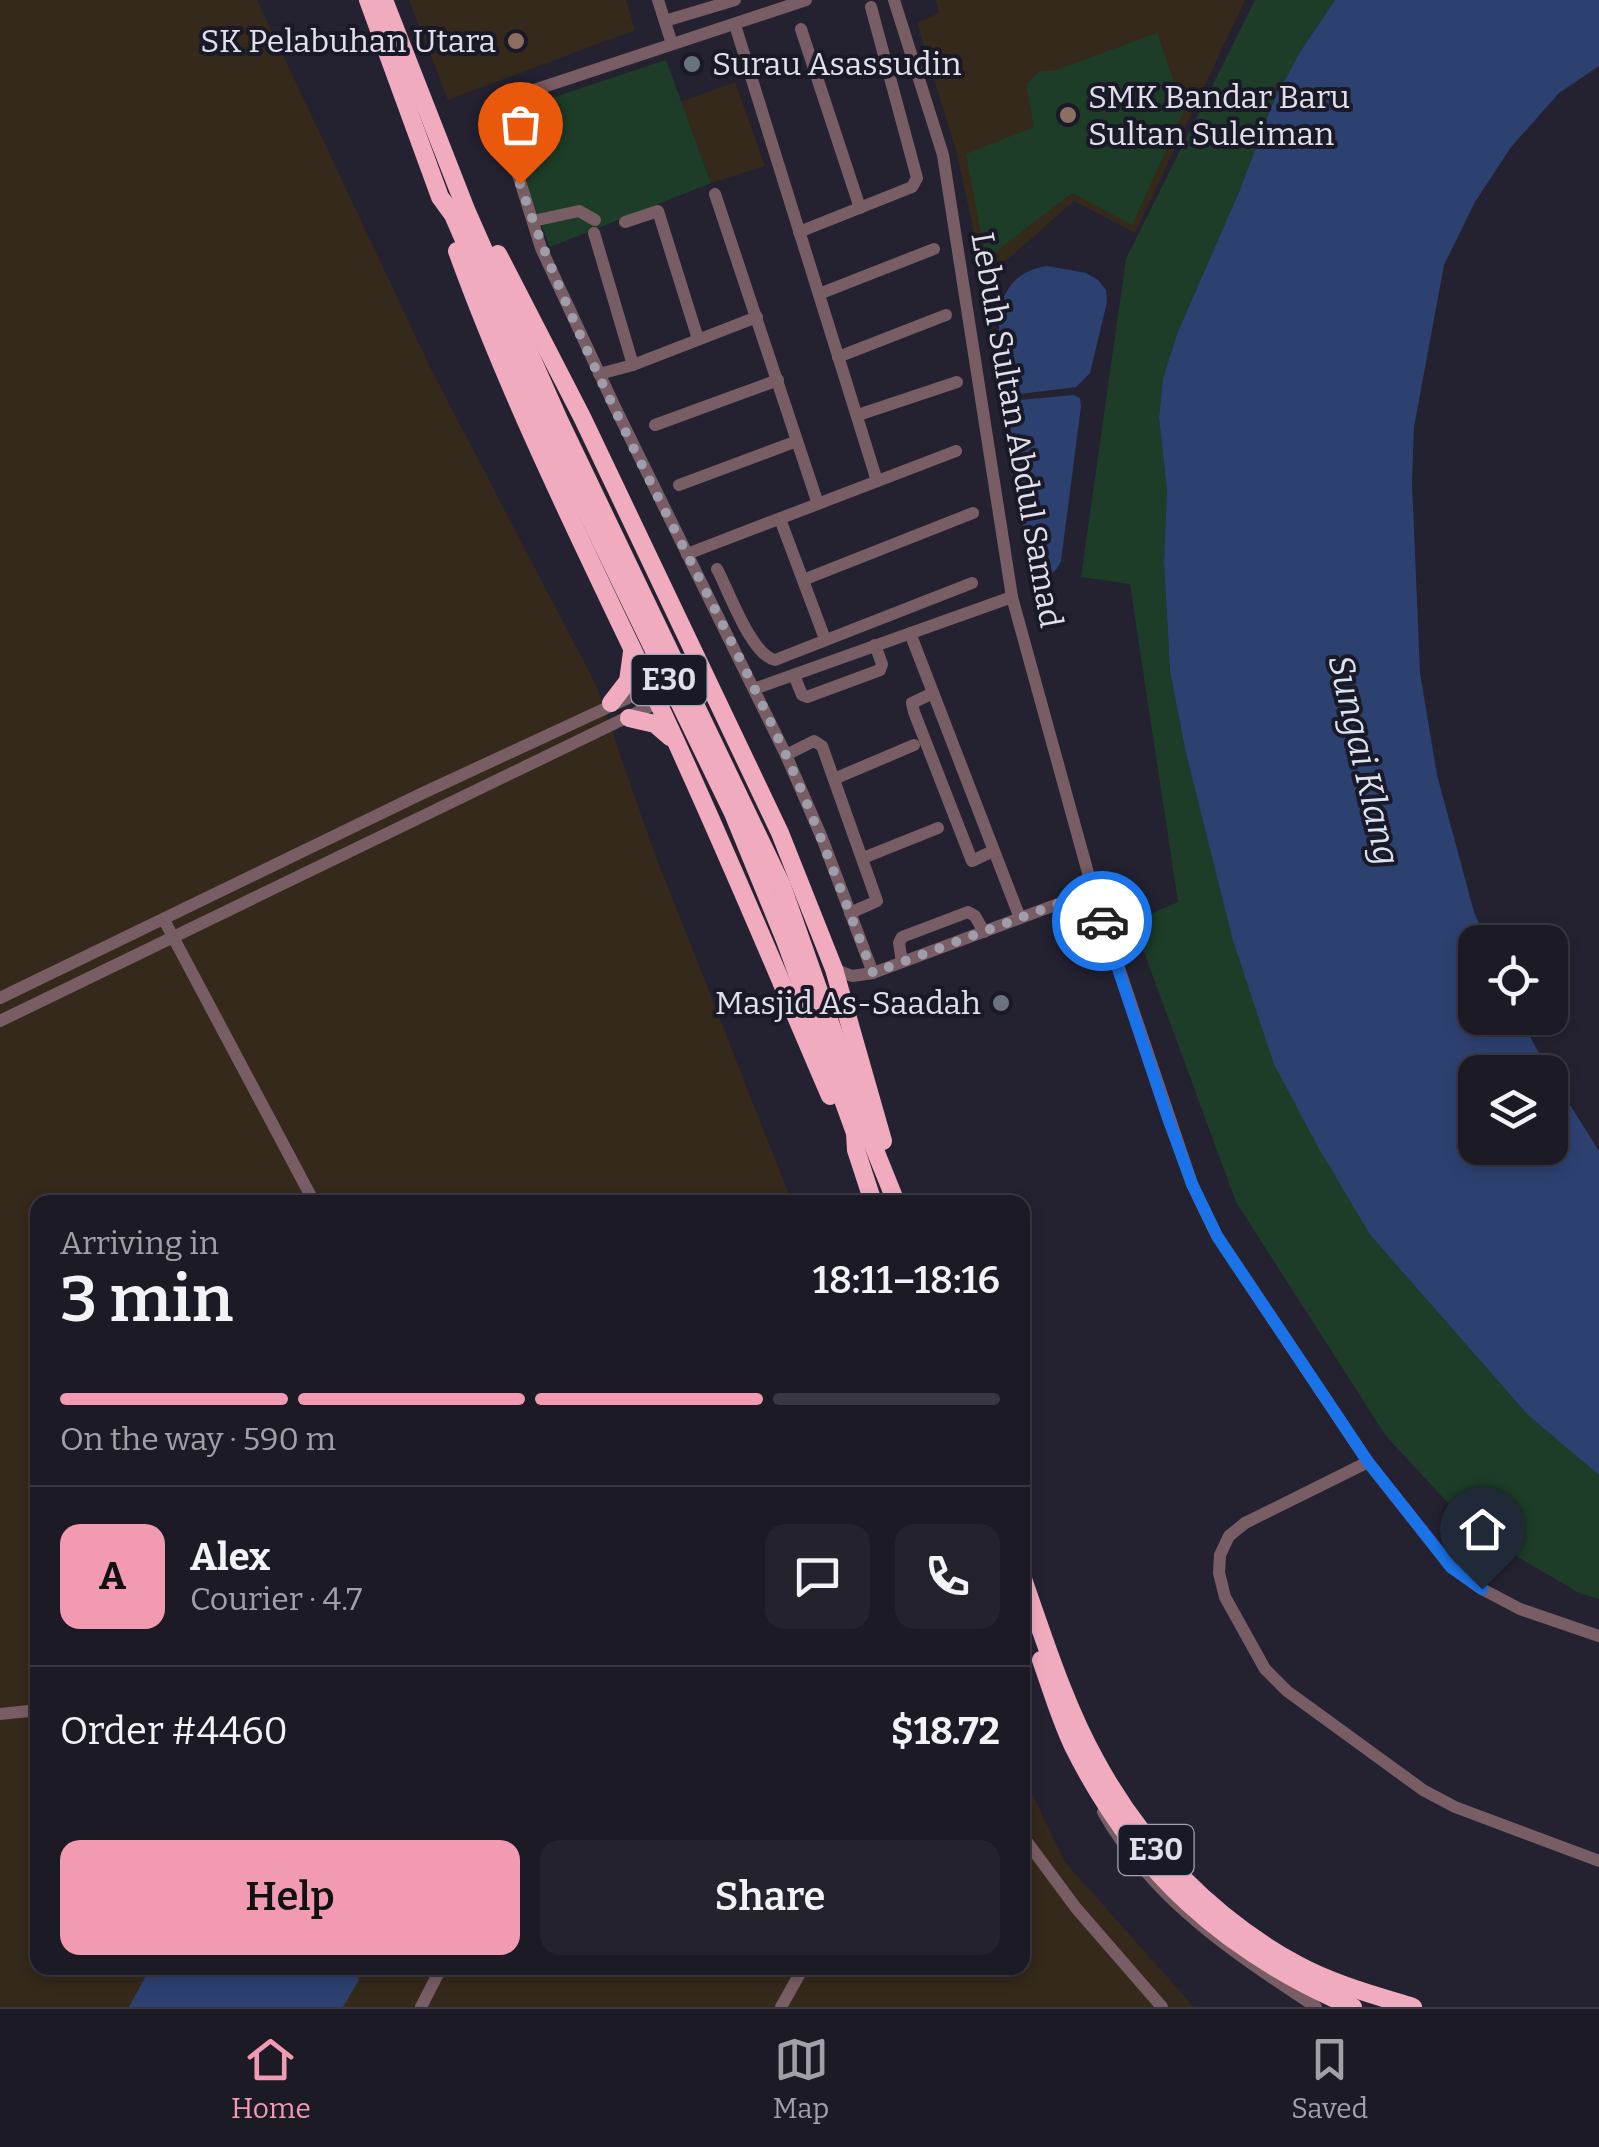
<!DOCTYPE html>
<meta charset="utf-8">
<style>
body{margin:0;font-family:Bitter,serif;background:#24232d;color:#f1f3f6;height:100vh;display:flex;flex-direction:column;font-size:38px;white-space:nowrap}
*{box-sizing:border-box;margin:0}
p{font-size:32px;color:#a0a1a7}
.icon{flex:none;width:55px;height:55px;fill:none;stroke:currentColor;stroke-width:2;stroke-linecap:round;stroke-linejoin:round}
.map{position:relative;flex:1;overflow:hidden}
.details{position:absolute;left:30px;top:1195px;width:1000px;height:780px;display:flex;flex-direction:column;background:#1b1a25;border-radius:20px;box-shadow:0 5px 15px #0003,0 0 0 2px #393842}
.details>*{flex:none}
.fabs{position:absolute;left:1458px;top:925px;display:grid;gap:20px}
.fabs a{display:grid;place-items:center;width:110px;height:110px;border-radius:20px;background:#1b1a25;box-shadow:0 5px 15px #0003,0 0 0 2px #393842;font-size:50px}
.pin{position:absolute;display:grid;place-items:center;width:85px;height:85px;color:#fff;margin:-102px -42px;border-radius:50% 50% 50% 0;rotate:-45deg;box-shadow:0 0 10px #0007}
.pin .icon{rotate:45deg}
.courier{position:absolute;display:grid;place-items:center;width:100px;height:100px;margin:-50px;border:8px solid #1a73e8;border-radius:50%;background:#fff;color:#222;box-shadow:0 2px 12px #0007}
.overview em{font-style:normal;font-weight:600}
.overview div{display:flex;flex-direction:column-reverse}
.overview{display:flex;align-items:center;justify-content:space-between;height:170px;padding:0 30px}
h1{font-size:65px;font-weight:600;line-height:75px}
.bar{display:grid;grid-template-columns:repeat(4,1fr);gap:15px 10px;align-content:center;height:120px;padding:0 30px}
.bar i{height:12px;border-radius:8px;background:#393842}
.bar .active{background:#f19ab1}
.bar p{grid-column:span 4}
.line{display:flex;align-items:center;gap:25px;padding:0 30px;border-top:2px solid #393842}
.line div{flex:1}
.round{display:grid;place-items:center;flex:none;width:105px;height:105px;border-radius:20px;background:#24232d}
.cta{display:flex;gap:20px;margin-top:auto;padding:20px 30px}
.cta a{flex:1;height:115px;border-radius:20px;background:#f19ab1;color:#111;font-size:40px;font-weight:600;line-height:115px;text-align:center}
.cta a+a{background:#24232d;color:#f1f3f6}
.tabs{display:flex;justify-content:space-around;align-items:center;height:140px;border-top:2px solid #393842;background:#1b1a25;font-size:28px;color:#a0a1a7}
.tabs a{display:grid;justify-items:center;gap:5px}
.tabs .active{color:#f19ab1}
.map>svg:first-child{display:block}
.industrial{fill:#34291a}
.education{fill:#35291b}
.green{fill:#1d3d28}
.water{fill:#2d4171}
.lines{fill:none;stroke-linecap:round;stroke-linejoin:round}
.minor{stroke:#795d65;stroke-width:12}
.highway{stroke:#f1abbf;stroke-width:18}
.done{stroke:#9e9da9;stroke-width:10;stroke-dasharray:0 18}
.route{stroke:#1a73e8;stroke-width:12}
.education-dot{fill:#8d6e63;stroke:#1a1927;stroke-width:4}
.worship-dot{fill:#6b7280;stroke:#1a1927;stroke-width:4}
.labels{text-anchor:middle;dominant-baseline:central;stroke-width:8;stroke-linejoin:round;paint-order:stroke}
.shield{fill:#1a1927;stroke:#a5a4b0;stroke-width:2.5}
.shield-label{font-size:30px;font-weight:bold;fill:#e0dfea}
.poi-label{font-size:32px;fill:#e0dfea;stroke:#1a1927;text-anchor:end}
.street-label{font-size:32px;fill:#e0dfea;stroke:#1a1927}
.water-label{font-size:35px;font-style:italic;fill:#dce4f4;stroke:#1a1927}
</style>
<div class="map">
<svg width="1599" height="2007" viewBox="0 0 1599 2007">
<rect width="100%" height="100%" fill="#242231"/>
<polygon class="industrial" points="0,0 257,0 430,367 596,685 653,849 792,1202 38,1202 38,1968 1022,1968 1023,1775 1065,1862 1194,2007 0,2007"/>
<g class="education">
<polygon points="409,0 626,0 635,30 448,100"/>
<polygon points="936,0 1245,0 1135,233 1074,201 984,280 957,154 917,23 939,13"/>
<polygon points="735,82 765,166 711,183 681,102"/>
</g>
<g class="green">
<polygon points="1255,0 1335,0 1300,52 1274,100 1239,192 1177,334 1163,378 1159,418 1167,491 1164,561 1170,671 1185,749 1232,937 1371,1236 1528,1415 1599,1475 1599,1599 1579,1593 1474,1531 1386,1436 1236,1202 1133,922 1178,902 1130,584 1081,577 1126,259"/>
<polygon points="1157,33 1184,111 1132,225 1072,193 986,259 966,154 1034,127 1026,85 1040,71 1053,71"/>
<path d="M666,60L711,183L550,247L509,140C508,123 512,115 527,106Z"/>
</g>
<g class="water">
<polygon points="1335,0 1599,0 1599,66 1559,93 1511,147 1475,202 1444,265 1414,427 1412,482 1420,673 1437,775 1474,912 1487,942 1475,942 1475,1018 1520,1018 1549,1072 1475,1072 1475,1148 1550,1148 1550,1073 1599,1151 1599,1475 1528,1415 1371,1236 1318,1147 1274,1064 1232,937 1185,749 1170,671 1164,561 1167,491 1159,418 1163,378 1177,334 1239,192 1274,100 1300,52"/>
<path d="M1047,266L1086,273L1098,280L1106,290L1107,302L1090,373L1076,387L1011,395L1006,389C1000,343 982,277 1047,266Z"/>
<path d="M1074,395L1080,398L1081,406L1061,561C1056,573 1049,576 1037,578L1028,565L1008,409L1020,400Z"/>
<polygon points="150,1968 344,1968 356,1974 359,1980 343,2007 129,2007"/>
</g>
<g class="lines">
<g class="minor">
<polyline points="658,0 672,44"/>
<path d="M806,0L519,95C508,106 505,114 504,130L541,248L614,405L786,755L822,838L873,973"/>
<polyline points="894,0 943,155 1012,597 1093,891 1192,1184 1217,1236 1368,1462 1451,1567 1482,1589 1520,1609 1599,1636"/>
<polyline points="665,21 735,0"/>
<polyline points="735,25 877,481"/>
<polyline points="801,29 860,208"/>
<polyline points="715,194 818,504"/>
<polyline points="533,221 579,211 595,220"/>
<polyline points="625,222 658,211 698,339"/>
<polyline points="799,232 912,187 917,178 871,7"/>
<polyline points="594,233 633,365"/>
<polyline points="819,294 934,249"/>
<polyline points="838,357 946,315"/>
<polyline points="599,374 633,365 757,317"/>
<polyline points="858,415 957,382"/>
<polyline points="655,425 778,380"/>
<polyline points="679,485 797,441"/>
<polyline points="780,519 825,639"/>
<polyline points="687,554 956,451"/>
<path d="M717,569C729,591 751,655 775,660L972,583"/>
<polyline points="803,580 973,513"/>
<polyline points="910,633 1020,918"/>
<polyline points="794,675 802,695 807,697 880,670 882,664 875,645"/>
<polyline points="754,689 1012,597"/>
<polyline points="933,693 912,703 914,712 972,861 993,851"/>
<polyline points="786,755 814,741 822,746 877,901 850,913"/>
<polyline points="834,779 914,745"/>
<polyline points="863,858 938,828"/>
<polyline points="164,920 314,1202"/>
<polyline points="902,962 899,943 902,937 968,912 975,916 984,932"/>
<polyline points="834,969 852,976 873,973 1093,891"/>
<polyline points="0,998 423,793 699,665"/>
<polyline points="0,1021 706,679"/>
<polyline points="1368,1462 1245,1523 1229,1536 1220,1555 1219,1573 1225,1597 1265,1669 1287,1691 1423,1790 1455,1807 1599,1861"/>
<polyline points="0,1714 38,1710"/>
<path d="M1103,1812C1153,1900 1234,1953 1316,2007"/>
<polyline points="1022,1835 1076,1908 1162,2007"/>
<polyline points="421,2007 441,1968"/>
<polyline points="781,2007 803,1968"/>
</g>
<g class="highway">
<polyline points="368,0 440,197 453,215 544,424 733,813 785,940 855,1133 856,1150 873,1202"/>
<polyline points="384,0 467,212 559,420 782,886 873,1145 896,1202"/>
<path d="M457,251C514,408 589,557 660,707C720,835 774,966 830,1096"/>
<polyline points="498,254 582,417 780,833 834,969 883,1141"/>
<polyline points="611,703 628,681 632,652"/>
<polyline points="629,718 655,724 670,737"/>
<path d="M1022,1576C1043,1636 1065,1706 1096,1761C1142,1846 1213,1919 1298,1965C1333,1984 1374,1995 1413,2007"/>
<path d="M1041,1660C1051,1688 1060,1719 1073,1746C1136,1873 1225,1952 1353,2007"/>
</g>
</g>
<g class="lines">
<path class="done" d="M520,184C588,382 698,564 786,755C818,826 844,900 873,973L1092,891L1102,921"/>
<polyline class="route" points="1102,921 1169,1121 1192,1184 1217,1236 1368,1462 1451,1567 1482,1589"/>
</g>
<g class="education-dot">
<circle cx="516" cy="41" r="10"/>
<circle cx="1068" cy="115" r="10"/>
</g>
<g class="worship-dot">
<circle cx="692" cy="64" r="10"/>
<circle cx="1001" cy="1003" r="10"/>
</g>
<g class="labels">
<g class="shield">
<rect x="631.5" y="655" width="75" height="50" rx="8"/>
<rect x="1118.5" y="1825" width="75" height="50" rx="8"/>
</g>
<g class="shield-label">
<text x="669" y="680">E30</text>
<text x="1156" y="1850">E30</text>
</g>
<g class="poi-label">
<text x="496" y="41">SK Pelabuhan Utara</text>
<text x="712" y="64" text-anchor="start">Surau Asassudin</text>
<text x="1088" y="97" text-anchor="start">SMK Bandar Baru<tspan x="1088" dy="37">Sultan Suleiman</tspan></text>
<text x="981" y="1003">Masjid As-Saadah</text>
</g>
<g class="street-label">
<text transform="translate(1017 430) rotate(80)">Lebuh Sultan Abdul Samad</text>
</g>
<g class="water-label">
<text transform="translate(1364 760) rotate(77)">Sungai Klang</text>
</g>
</g>
</svg>
<div class="fabs">
<a><svg class="icon" aria-label="locate" viewBox="0 0 24 24"><circle cx="12" cy="12" r="6"/><path d="M12 2v4M12 18v4M2 12h4M18 12h4"/></svg></a>
<a><svg class="icon" aria-label="layers" viewBox="0 0 24 24"><path d="M12 4l9 5-9 5-9-5zM3 14l9 5 9-5"/></svg></a>
</div>
<div class="pin" style="left:520px;top:184px;background:#ea580c"><svg class="icon" aria-label="bag" viewBox="0 0 24 24"><path d="M5 8h14l-1 12H6zM9 8a3 3 0 0 1 6 0"/></svg></div>
<div class="pin" style="left:1482px;top:1589px;background:#1f2937"><svg class="icon" aria-label="home" viewBox="0 0 24 24"><path d="M3 11l9-7 9 7M6 9v11h12V9"/></svg></div>
<div class="courier" style="left:1102px;top:921px"><svg class="icon" aria-label="car" viewBox="0 0 24 24"><path d="M5 17H2v-5l4-1 3-4h7l3 4 3 1v5h-3M9 17h6M6 11h13"/><circle cx="7" cy="17" r="2"/><circle cx="17" cy="17" r="2"/></svg></div>
<section class="details">
<div class="overview"><div><h1>3 min</h1><p>Arriving in</p></div><em>18:11–18:16</em></div>
<div class="bar"><i class="active"></i><i class="active"></i><i class="active"></i><i></i><p>On the way · 590 m</p></div>
<div class="line" style="height:180px"><b class="round" style="background:#f19ab1;color:#111">A</b><div><b>Alex</b><p>Courier · 4.7</p></div><a class="round"><svg class="icon" aria-label="chat" viewBox="0 0 24 24"><path d="M4 5h16v11H9l-5 4z"/></svg></a><a class="round"><svg class="icon" aria-label="phone" viewBox="0 0 24 24"><path d="M5 4h4l2 5-3 2q2 4 5 5l2-3 5 2v4C11 20 4 13 5 4z"/></svg></a></div>
<div class="line" style="height:130px"><div>Order #4460</div><b>$18.72</b></div>
<div class="cta"><a>Help</a><a>Share</a></div>
</section>
</div>
<nav class="tabs">
<a class="active"><svg class="icon" aria-label="home" viewBox="0 0 24 24"><path d="M3 11l9-7 9 7M6 9v11h12V9"/></svg>Home</a>
<a><svg class="icon" aria-label="map" viewBox="0 0 24 24"><path d="M3 6l6-2 6 2 6-2v14l-6 2-6-2-6 2zM9 4v14M15 6v14"/></svg>Map</a>
<a><svg class="icon" aria-label="saved" viewBox="0 0 24 24"><path d="M7 4h10v16l-5-4-5 4z"/></svg>Saved</a>
</nav>
